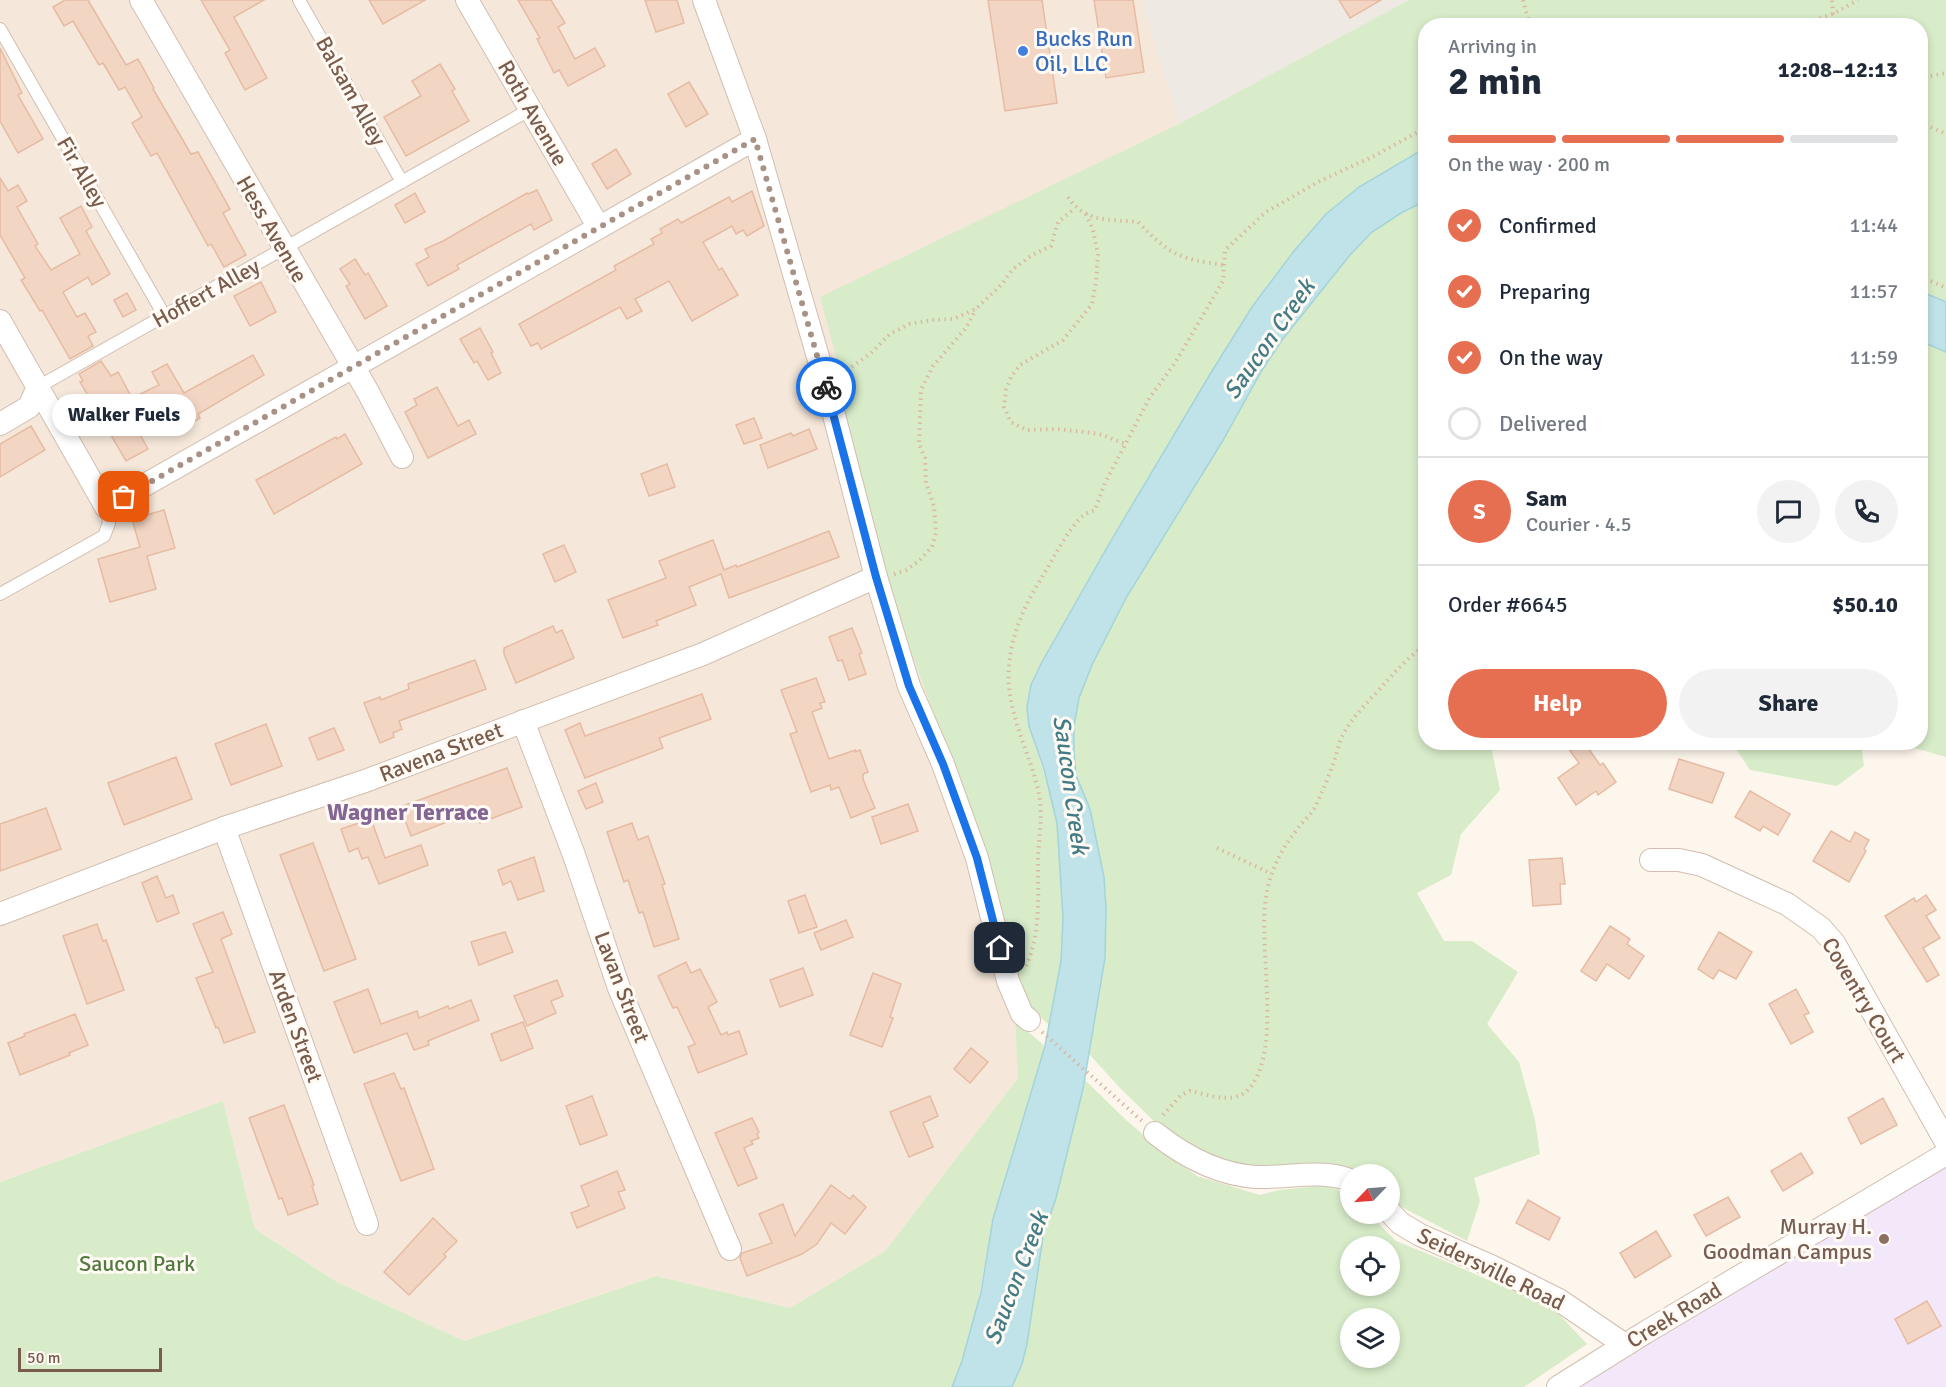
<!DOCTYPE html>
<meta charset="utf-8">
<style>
body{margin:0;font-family:Signika,sans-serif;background:#f2f2f3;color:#1f2937;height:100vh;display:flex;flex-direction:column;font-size:22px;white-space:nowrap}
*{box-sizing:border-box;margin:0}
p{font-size:20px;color:#747a83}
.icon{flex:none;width:33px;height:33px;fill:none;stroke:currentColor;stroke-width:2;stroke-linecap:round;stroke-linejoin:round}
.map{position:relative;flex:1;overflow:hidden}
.drawer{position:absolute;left:1418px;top:18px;width:510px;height:732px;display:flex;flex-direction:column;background:#fff;border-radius:24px;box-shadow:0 3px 9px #0003}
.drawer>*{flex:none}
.needle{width:39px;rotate:245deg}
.fabs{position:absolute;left:1340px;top:1164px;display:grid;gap:12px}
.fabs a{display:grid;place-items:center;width:60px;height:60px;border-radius:50%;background:#fff;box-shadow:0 3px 9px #0003;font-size:30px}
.scale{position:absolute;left:18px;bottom:15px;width:144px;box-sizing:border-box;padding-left:6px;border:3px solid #7a5c4d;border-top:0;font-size:16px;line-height:21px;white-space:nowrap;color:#7a5c4d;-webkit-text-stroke:4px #fffaf3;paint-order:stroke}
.pin{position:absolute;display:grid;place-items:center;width:51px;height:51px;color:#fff;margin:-26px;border-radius:12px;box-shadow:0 3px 9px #0006}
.courier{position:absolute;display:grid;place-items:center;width:60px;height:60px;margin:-30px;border:4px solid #1a73e8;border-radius:50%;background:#fff;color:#222;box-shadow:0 2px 8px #0007}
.bubble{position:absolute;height:42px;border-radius:21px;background:#fff;box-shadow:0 3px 9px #0003;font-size:20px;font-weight:700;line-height:42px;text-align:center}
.summary em{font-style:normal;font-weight:700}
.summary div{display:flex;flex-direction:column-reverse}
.summary{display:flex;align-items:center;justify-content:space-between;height:102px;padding:0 30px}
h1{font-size:39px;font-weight:700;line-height:45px}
.bar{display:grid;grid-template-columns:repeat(4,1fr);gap:9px 6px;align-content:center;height:72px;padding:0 30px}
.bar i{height:8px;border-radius:4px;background:#e0e1e3}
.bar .active{background:#e76f51}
.bar p{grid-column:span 4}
.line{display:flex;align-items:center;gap:15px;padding:0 30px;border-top:2px solid #e0e1e3}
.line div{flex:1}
.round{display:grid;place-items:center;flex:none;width:63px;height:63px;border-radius:32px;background:#f2f2f3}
ol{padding:0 30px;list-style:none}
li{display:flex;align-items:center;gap:18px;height:66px}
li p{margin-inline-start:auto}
li .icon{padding:6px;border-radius:50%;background:#e76f51;color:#fff;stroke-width:4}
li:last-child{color:#747a83}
li i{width:33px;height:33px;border:3px solid #e0e1e3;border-radius:50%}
.button{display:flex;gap:12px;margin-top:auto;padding:12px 30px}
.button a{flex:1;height:69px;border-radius:36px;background:#e76f51;color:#fff;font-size:24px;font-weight:700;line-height:69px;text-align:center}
.button a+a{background:#f2f2f3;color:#1f2937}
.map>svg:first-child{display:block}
.residential{fill:#f5e8da}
.industrial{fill:#efe9e4}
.education{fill:#f3e8fa}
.green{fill:#d8ecc9;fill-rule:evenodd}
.water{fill:#bfe3e8;stroke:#a5d3da;stroke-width:1.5}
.building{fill:#f3d5c3;stroke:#e6bba3;stroke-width:1.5}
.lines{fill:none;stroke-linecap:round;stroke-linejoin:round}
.service-casing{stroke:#d1beb0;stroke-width:14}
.minor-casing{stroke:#d1beb0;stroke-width:24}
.path{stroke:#d9b8a5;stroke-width:4;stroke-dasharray:1.5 4.5;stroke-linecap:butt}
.service{stroke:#fff;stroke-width:12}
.minor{stroke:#fff;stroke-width:22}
.done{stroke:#a89285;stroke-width:6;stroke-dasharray:0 10.8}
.route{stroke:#1a73e8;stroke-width:8}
.shop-dot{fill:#3f7fe0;stroke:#fffaf3;stroke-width:2}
.education-dot{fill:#8d6e63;stroke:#fffaf3;stroke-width:2}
.labels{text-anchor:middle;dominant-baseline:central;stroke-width:6;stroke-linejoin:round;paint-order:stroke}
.shop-label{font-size:22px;fill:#366cbe;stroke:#fffaf3;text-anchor:start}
.street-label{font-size:22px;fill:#7a5c4d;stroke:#fffaf3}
.education-label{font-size:22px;fill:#785e54;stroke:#fffaf3;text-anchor:end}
.park-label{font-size:22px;fill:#537a41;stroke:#fffaf3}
.water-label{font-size:24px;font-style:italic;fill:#437c86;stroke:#fffaf3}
.neighbourhood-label{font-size:24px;font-weight:bold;fill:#846695;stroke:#fffaf3}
</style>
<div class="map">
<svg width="1946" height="1387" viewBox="0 0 1946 1387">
<rect width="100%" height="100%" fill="#fdf6ec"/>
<polygon class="residential" points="0,0 1409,0 1179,124 840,372 834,374 879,561 985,853 1011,944 1016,973 1015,1022 1018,1078 885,1251 790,1308 656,1276 464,1341 337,1282 255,1229 223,1101 0,1182"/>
<polygon class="industrial" points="1142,0 1409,0 1179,124"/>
<polygon class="education" points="1946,1166 1946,1387 1579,1387 1646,1344"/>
<g class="green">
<polygon points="1409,0 1946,0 1946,302 1920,291 1920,26 1425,26 1425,148 1404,160 1294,251 1252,307 1212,371 1109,544 1042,662 1031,685 1029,726 1052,798 1057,823 1061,856 1063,918 1061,961 1049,1025 1035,1012 1022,995 1011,944 985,853 890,594 834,374 840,371 820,297 1179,124"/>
<polygon points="1425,201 1425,742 1495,743 1491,746 1500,790 1461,834 1451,875 1417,893 1444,941 1472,941 1518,972 1487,1024 1519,1062 1535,1120 1540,1154 1474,1178 1480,1201 1467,1241 1390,1201 1389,1174 1362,1174 1356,1169 1328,1165 1246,1167 1200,1152 1166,1133 1121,1089 1088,1053 1105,958 1106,909 1098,845 1090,809 1076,775 1074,751 1074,726 1079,698 1092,665 1126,598 1222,442 1261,372 1282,340 1350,255 1372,232 1401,213"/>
<polygon points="1920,341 1946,352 1946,757 1897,743 1920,742"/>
<polygon points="1732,743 1861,743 1864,766 1837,786 1750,770"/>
<path d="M1015,1021L1045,1046L986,1257C979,1302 969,1345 952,1387H0V1182L223,1101L255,1229L337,1282L464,1341L656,1276L790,1308L885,1251L1018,1078Z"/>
<path d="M1084,1079L1125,1119L1163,1152L1197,1176L1260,1195L1279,1190L1327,1185L1350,1196V1214H1369L1396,1241L1438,1258L1553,1308L1587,1344L1524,1387H1012L1022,1364L1027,1344L1043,1237L1056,1198ZM1350,1246H1389V1286H1350ZM1350,1318H1389V1358H1350Z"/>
</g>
<g class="water">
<polygon points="1425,148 1425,201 1401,213 1372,232 1350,255 1282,340 1261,372 1222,442 1126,598 1092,665 1079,698 1074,726 1074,751 1076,775 1090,809 1104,877 1106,909 1105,958 1083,1089 1056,1198 1043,1237 1027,1344 1022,1364 1012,1387 952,1387 962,1361 981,1292 993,1219 1045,1046 1061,961 1063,918 1057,823 1044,769 1029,726 1027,707 1031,685 1042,662 1109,544 1212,371 1252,307 1294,251 1326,214 1359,187"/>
<polygon points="1920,291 1946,302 1946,352 1920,341"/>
</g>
<g class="building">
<polygon points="65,0 88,0 126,65 138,59 154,88 153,89 191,154 198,152 230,209 223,213 246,255 224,267 211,244 208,246 157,153 151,156 132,123 142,117 125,87 119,90 103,63 99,65 73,21 64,26 53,7"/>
<polygon points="201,0 264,0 234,17 267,78 245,90 225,53 230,50"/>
<polygon points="369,0 425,0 383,24"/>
<polygon points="518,0 551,0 565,23 558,27 575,59 595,48 605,66 568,86 559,70 554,73 537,39 540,38"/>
<polygon points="645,0 677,0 684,23 656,32"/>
<polygon points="988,0 1042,0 1057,103 1005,111"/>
<polygon points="1094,0 1133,0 1144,72 1106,78"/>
<polygon points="1339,0 1381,0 1350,18"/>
<polygon points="0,48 22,93 18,95 43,139 18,153 0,121"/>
<polygon points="440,64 455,89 452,91 469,121 406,156 384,117 421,96 412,81"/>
<polygon points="689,82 708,114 686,127 668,94"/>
<polygon points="616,149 631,174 607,189 592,164"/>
<polygon points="0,178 8,191 18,185 27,201 17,207 38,244 35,246 51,270 80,254 60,218 81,206 90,223 92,227 86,231 110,274 92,285 88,277 63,292 77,317 85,313 96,332 88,336 93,346 70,359 42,310 40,311 21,280 25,278 0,235"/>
<polygon points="537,190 552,220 534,230 531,224 457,265 459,269 428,286 416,264 429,257 425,249 443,241 527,193 528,194"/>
<polygon points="752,191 764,226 747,236 743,230 736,234 732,226 703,242 719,270 722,268 738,295 692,321 669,281 635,299 642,311 627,319 620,307 541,349 538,343 531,346 519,324 616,270 614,266 654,244 651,239 662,233 660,229 678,219 681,223 729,197 732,202"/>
<polygon points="415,193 425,212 405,223 395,205"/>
<polygon points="355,259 365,275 368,273 387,306 365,319 346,286 350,284 340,269"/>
<polygon points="261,282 276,312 250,326 234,296"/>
<polygon points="127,293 136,310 123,317 114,300"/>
<polygon points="480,328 493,352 491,353 501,373 488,380 477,361 474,363 460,339"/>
<polygon points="253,355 264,375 198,414 200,418 175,433 164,414 137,429 148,449 126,461 80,382 83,381 79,374 101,361 111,376 118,372 132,398 159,385 152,372 167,364 184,393"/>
<polygon points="437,387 458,426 469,420 476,434 428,458 405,412 417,405 414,399"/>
<polygon points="754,418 762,438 744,444 736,425"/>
<polygon points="31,426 45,450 0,477 0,444"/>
<polygon points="809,429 817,449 768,468 760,445 791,433 793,436"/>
<polygon points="345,434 362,464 274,514 256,480 336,437 337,439"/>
<polygon points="667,464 675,487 649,496 641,474"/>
<polygon points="164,510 175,548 147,556 156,589 110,602 98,559 140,547 132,519"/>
<polygon points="829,531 839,557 729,598 721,574 689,587 696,605 656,621 658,625 623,638 608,600 666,578 659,561 713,540 724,570 736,565 737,567"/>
<polygon points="564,545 576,572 555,582 543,554"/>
<polygon points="553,626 556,633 562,630 574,658 516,683 504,654 504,648"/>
<polygon points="852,628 862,653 859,654 866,674 849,680 842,660 838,661 829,637"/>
<polygon points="475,660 486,689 399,721 402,729 393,733 394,737 380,743 364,703 380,697 381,700 409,689 408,684"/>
<polygon points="816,678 825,702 820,703 822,708 812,712 829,759 855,750 855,752 860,750 868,772 863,774 863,779 875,808 851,818 839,787 831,790 830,785 811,792 790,734 797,732 781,690"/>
<polygon points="702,694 711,719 659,738 663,748 585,778 565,730 580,723 585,736"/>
<polygon points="266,724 282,766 231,785 215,744"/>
<polygon points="334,728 344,750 318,760 309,738"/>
<polygon points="1584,742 1600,765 1603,763 1616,782 1598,795 1596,791 1576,805 1558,778 1579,763 1570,751"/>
<polygon points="176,757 192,799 124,825 108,783"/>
<polygon points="1679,759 1724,773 1712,803 1669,789"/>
<polygon points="507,768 522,807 480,823 475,811 411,836 400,807"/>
<polygon points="596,783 603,802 586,809 578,791"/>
<polygon points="1750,791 1790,814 1778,835 1763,826 1760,831 1735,817"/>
<polygon points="908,804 918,831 881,844 872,817"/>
<polygon points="46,808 61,849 0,871 0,824"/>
<polygon points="371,819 385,858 421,845 428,865 379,884 368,857 362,859 358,848 349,852 341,829"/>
<polygon points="632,823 638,840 648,836 665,884 662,885 679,939 654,947 643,912 639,913 628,880 624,882 607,832"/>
<polygon points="1831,831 1850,842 1855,832 1869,840 1864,849 1866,851 1849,882 1813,861"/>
<polygon points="313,843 356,959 324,971 280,855"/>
<polygon points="534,857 544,891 518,900 511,881 503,885 498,870"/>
<polygon points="1562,858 1565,884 1560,884 1561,904 1533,906 1529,860"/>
<polygon points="157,876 166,898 173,895 179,913 157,922 142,883"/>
<polygon points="805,895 817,927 799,933 788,901"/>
<polygon points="1926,895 1936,910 1926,916 1940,938 1923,948 1939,975 1927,982 1885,916 1914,898 1916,902"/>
<polygon points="223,912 232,934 221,939 255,1032 224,1043 218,1027 216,1028 196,978 213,972 193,924"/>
<polygon points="846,920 853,937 821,950 814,933"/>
<polygon points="97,924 103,941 106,940 124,990 87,1004 63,936"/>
<polygon points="1610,926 1630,939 1627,944 1644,956 1629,979 1607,964 1596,981 1581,971"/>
<polygon points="505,932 513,952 479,965 471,942"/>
<polygon points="1719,932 1752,952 1736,979 1719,970 1713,979 1698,969"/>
<polygon points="686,962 691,973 700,969 717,1002 708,1007 721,1035 727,1032 728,1035 739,1031 747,1054 698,1073 688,1047 695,1044 677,1007 673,1008 658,976"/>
<polygon points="803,968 813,995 780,1007 770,980"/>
<polygon points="873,973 901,984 890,1017 893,1018 882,1047 850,1035"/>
<polygon points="557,980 563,996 551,1001 556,1013 527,1026 514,996"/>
<polygon points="368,989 381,1024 417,1011 419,1018 448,1006 449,1009 471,1000 479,1020 428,1041 429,1045 414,1050 407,1033 354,1053 334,1002"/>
<polygon points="1796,989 1809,1013 1804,1015 1813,1032 1791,1044 1769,1004"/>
<polygon points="75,1014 88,1045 69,1053 70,1055 20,1075 8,1043 25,1036 24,1034"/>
<polygon points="523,1022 533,1048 501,1061 491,1034"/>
<polygon points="971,1048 988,1062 970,1083 954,1069"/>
<polygon points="394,1073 401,1089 404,1088 434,1169 401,1181 364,1084"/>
<polygon points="592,1096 607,1135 580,1145 566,1106"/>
<polygon points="930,1096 938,1116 923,1123 933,1147 909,1157 890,1112"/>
<polygon points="1883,1098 1897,1125 1861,1144 1848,1118"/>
<polygon points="284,1105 314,1185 312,1186 318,1204 288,1215 282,1198 279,1199 249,1118"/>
<polygon points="752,1118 759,1132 757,1134 759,1138 751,1141 753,1144 744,1148 757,1178 738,1186 715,1133"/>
<polygon points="1801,1153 1813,1173 1783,1191 1771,1171"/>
<polygon points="617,1171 625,1190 618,1192 625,1208 577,1228 571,1213 589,1206 581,1186"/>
<polygon points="831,1185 850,1199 853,1195 866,1207 845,1234 831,1223 817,1244 802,1254 747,1276 740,1258 742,1253 772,1243 759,1214 783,1204 795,1236"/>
<polygon points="1728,1197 1740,1217 1706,1236 1694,1215"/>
<polygon points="1528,1200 1560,1218 1549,1240 1516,1223"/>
<polygon points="433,1218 457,1241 444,1254 446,1257 409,1295 384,1272"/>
<polygon points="1656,1231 1671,1256 1635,1278 1620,1253"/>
<polygon points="1927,1301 1941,1326 1908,1344 1895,1319"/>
</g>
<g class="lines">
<defs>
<g id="service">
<polyline points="299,0 402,182"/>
<polyline points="0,29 164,315"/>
<polyline points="38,387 531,109"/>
<polyline points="0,594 104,536 109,523 106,507"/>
</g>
<g id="minor">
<polyline points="141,0 368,392 402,457"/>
<polyline points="467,0 598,226"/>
<polyline points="704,0 755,139 827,388 876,577 909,686 943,764 977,858 1008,981 1022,1014 1029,1020"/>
<polyline points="0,321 106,507 755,139"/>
<polyline points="0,424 29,407 38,387"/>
<polyline points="523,721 574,855 619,988 730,1249"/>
<polyline points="224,828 367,1224"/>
<polyline points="1651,860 1679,860 1702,865 1787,904 1821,928 1834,943 1946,1142"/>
<polyline points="0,914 224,828 365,781 703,654 876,577"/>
<path d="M1155,1133C1184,1156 1219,1175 1257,1177C1288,1178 1320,1169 1350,1180"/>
<polyline points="1389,1211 1400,1223 1420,1235 1491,1266 1559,1300 1625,1345"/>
<polyline points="1558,1387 1646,1332 1946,1154"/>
</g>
</defs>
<use href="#service" class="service-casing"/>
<use href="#minor" class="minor-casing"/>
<g class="path">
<polyline points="1523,0 1530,26"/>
<polyline points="1797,26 1833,14 1858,0"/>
<polyline points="1831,26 1833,14 1832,0"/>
<polyline points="1920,81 1926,77 1946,73"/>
<polyline points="1920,122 1946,134"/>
<path d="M1068,197C1085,223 1110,219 1138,222C1170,255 1179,259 1224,265"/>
<polyline points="1086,214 1093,230 1098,254 1096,282 1092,304 1063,340 1020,365 1011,377 1006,390 1004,407 1011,422 1026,430 1058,429 1092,433 1103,435 1125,444"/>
<polyline points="1920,276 1946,288"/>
<polyline points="842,374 871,353 890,334 909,324 933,320 953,319 976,309 1002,284 1012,270 1032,255 1051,246 1058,222 1075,208"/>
<polyline points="894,574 906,570 919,561 932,547 936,533 934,506 926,483 925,458 919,444 921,390 933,366 966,328 976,309"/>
<polyline points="1217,848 1270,873"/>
<path d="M1026,966C1041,934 1038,894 1038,858C1039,837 1043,816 1039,794C1030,751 1005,712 1009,666C1012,629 1028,599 1047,569C1054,556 1072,524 1083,516C1086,513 1091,512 1095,510L1105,483L1150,397L1175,363L1223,281L1225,250L1266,212L1318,182L1376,155L1425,128"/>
<polyline points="1042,1032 1142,1121"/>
<path d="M1163,1115L1181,1095L1190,1091C1211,1095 1237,1107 1252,1085C1280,1046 1260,953 1265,906C1267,878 1278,854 1295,832C1301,823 1310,816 1315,807C1322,793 1329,776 1334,761C1337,754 1338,746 1341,739C1349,721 1363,707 1376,693C1394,673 1404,661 1425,645"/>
</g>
<use href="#service" class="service"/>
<use href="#minor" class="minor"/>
</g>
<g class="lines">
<polyline class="done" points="124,497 755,139 826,387"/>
<polyline class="route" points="826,387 876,577 909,686 943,764 977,858 1000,948"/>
</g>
<circle class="shop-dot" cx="1023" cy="51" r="6"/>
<circle class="education-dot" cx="1884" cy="1239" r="6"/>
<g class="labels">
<g class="shop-label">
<text x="1035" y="38">Bucks Run<tspan x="1035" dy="25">Oil, LLC</tspan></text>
</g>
<g class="street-label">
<text transform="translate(351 91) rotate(61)">Balsam Alley</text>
<text transform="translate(533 113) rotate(60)">Roth Avenue</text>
<text transform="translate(82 172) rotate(60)">Fir Alley</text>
<text transform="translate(272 229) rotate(60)">Hess Avenue</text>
<text transform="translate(206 293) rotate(-29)">Hoffert Alley</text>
<text transform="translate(441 752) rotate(-21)">Ravena Street</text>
<text transform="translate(622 987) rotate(69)">Lavan Street</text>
<text transform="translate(1864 1000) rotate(59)">Coventry Court</text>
<text transform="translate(296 1026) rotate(70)">Arden Street</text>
<text transform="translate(1491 1269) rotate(26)">Seidersville Road</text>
<text transform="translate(1674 1315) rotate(-31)">Creek Road</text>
</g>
<g class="education-label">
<text x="1872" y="1226">Murray H.<tspan x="1872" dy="25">Goodman Campus</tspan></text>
</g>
<g class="park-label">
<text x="137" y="1263">Saucon Park</text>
</g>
<g class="water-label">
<text transform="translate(1269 339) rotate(-55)">Saucon Creek</text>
<text transform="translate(1071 785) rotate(82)">Saucon Creek</text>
<text transform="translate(1016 1278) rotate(-69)">Saucon Creek</text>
</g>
<g class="neighbourhood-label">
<text x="408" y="812">Wagner Terrace</text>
</g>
</g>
</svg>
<div class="fabs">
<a><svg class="needle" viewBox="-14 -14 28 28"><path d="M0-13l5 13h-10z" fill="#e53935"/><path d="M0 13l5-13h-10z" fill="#747a83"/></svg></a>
<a><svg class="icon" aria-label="locate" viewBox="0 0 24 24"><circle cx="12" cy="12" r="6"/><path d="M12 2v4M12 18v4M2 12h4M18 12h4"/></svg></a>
<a><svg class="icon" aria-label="layers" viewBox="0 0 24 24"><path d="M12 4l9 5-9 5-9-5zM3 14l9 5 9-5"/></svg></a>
</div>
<div class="scale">50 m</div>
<div class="pin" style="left:124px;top:497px;background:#ea580c"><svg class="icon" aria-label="bag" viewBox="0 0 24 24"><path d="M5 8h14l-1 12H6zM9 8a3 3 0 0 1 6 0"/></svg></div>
<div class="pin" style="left:1000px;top:948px;background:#1f2937"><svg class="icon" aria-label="home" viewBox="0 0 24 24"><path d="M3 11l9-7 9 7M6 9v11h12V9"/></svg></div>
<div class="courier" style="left:826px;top:387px"><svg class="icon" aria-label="bike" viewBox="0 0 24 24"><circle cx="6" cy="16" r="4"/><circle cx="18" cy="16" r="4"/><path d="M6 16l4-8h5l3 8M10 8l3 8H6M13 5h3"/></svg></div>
<div class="bubble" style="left:52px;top:394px;width:144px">Walker Fuels</div>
<section class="drawer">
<div class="summary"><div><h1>2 min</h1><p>Arriving in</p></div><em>12:08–12:13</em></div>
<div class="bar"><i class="active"></i><i class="active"></i><i class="active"></i><i></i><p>On the way · 200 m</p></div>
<ol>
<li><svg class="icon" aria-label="check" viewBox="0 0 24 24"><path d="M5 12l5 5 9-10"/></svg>Confirmed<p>11:44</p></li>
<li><svg class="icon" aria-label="check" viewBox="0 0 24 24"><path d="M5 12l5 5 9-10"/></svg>Preparing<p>11:57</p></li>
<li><svg class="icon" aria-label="check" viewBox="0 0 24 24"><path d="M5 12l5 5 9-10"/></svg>On the way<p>11:59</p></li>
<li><i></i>Delivered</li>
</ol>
<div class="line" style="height:108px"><b class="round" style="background:#e76f51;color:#fff">S</b><div><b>Sam</b><p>Courier · 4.5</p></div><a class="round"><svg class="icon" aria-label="chat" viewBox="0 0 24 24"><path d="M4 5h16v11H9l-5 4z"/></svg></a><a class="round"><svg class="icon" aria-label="phone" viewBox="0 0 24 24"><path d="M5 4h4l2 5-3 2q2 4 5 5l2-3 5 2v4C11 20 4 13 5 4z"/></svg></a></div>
<div class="line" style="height:78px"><div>Order #6645</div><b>$50.10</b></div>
<div class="button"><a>Help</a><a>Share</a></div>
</section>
</div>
